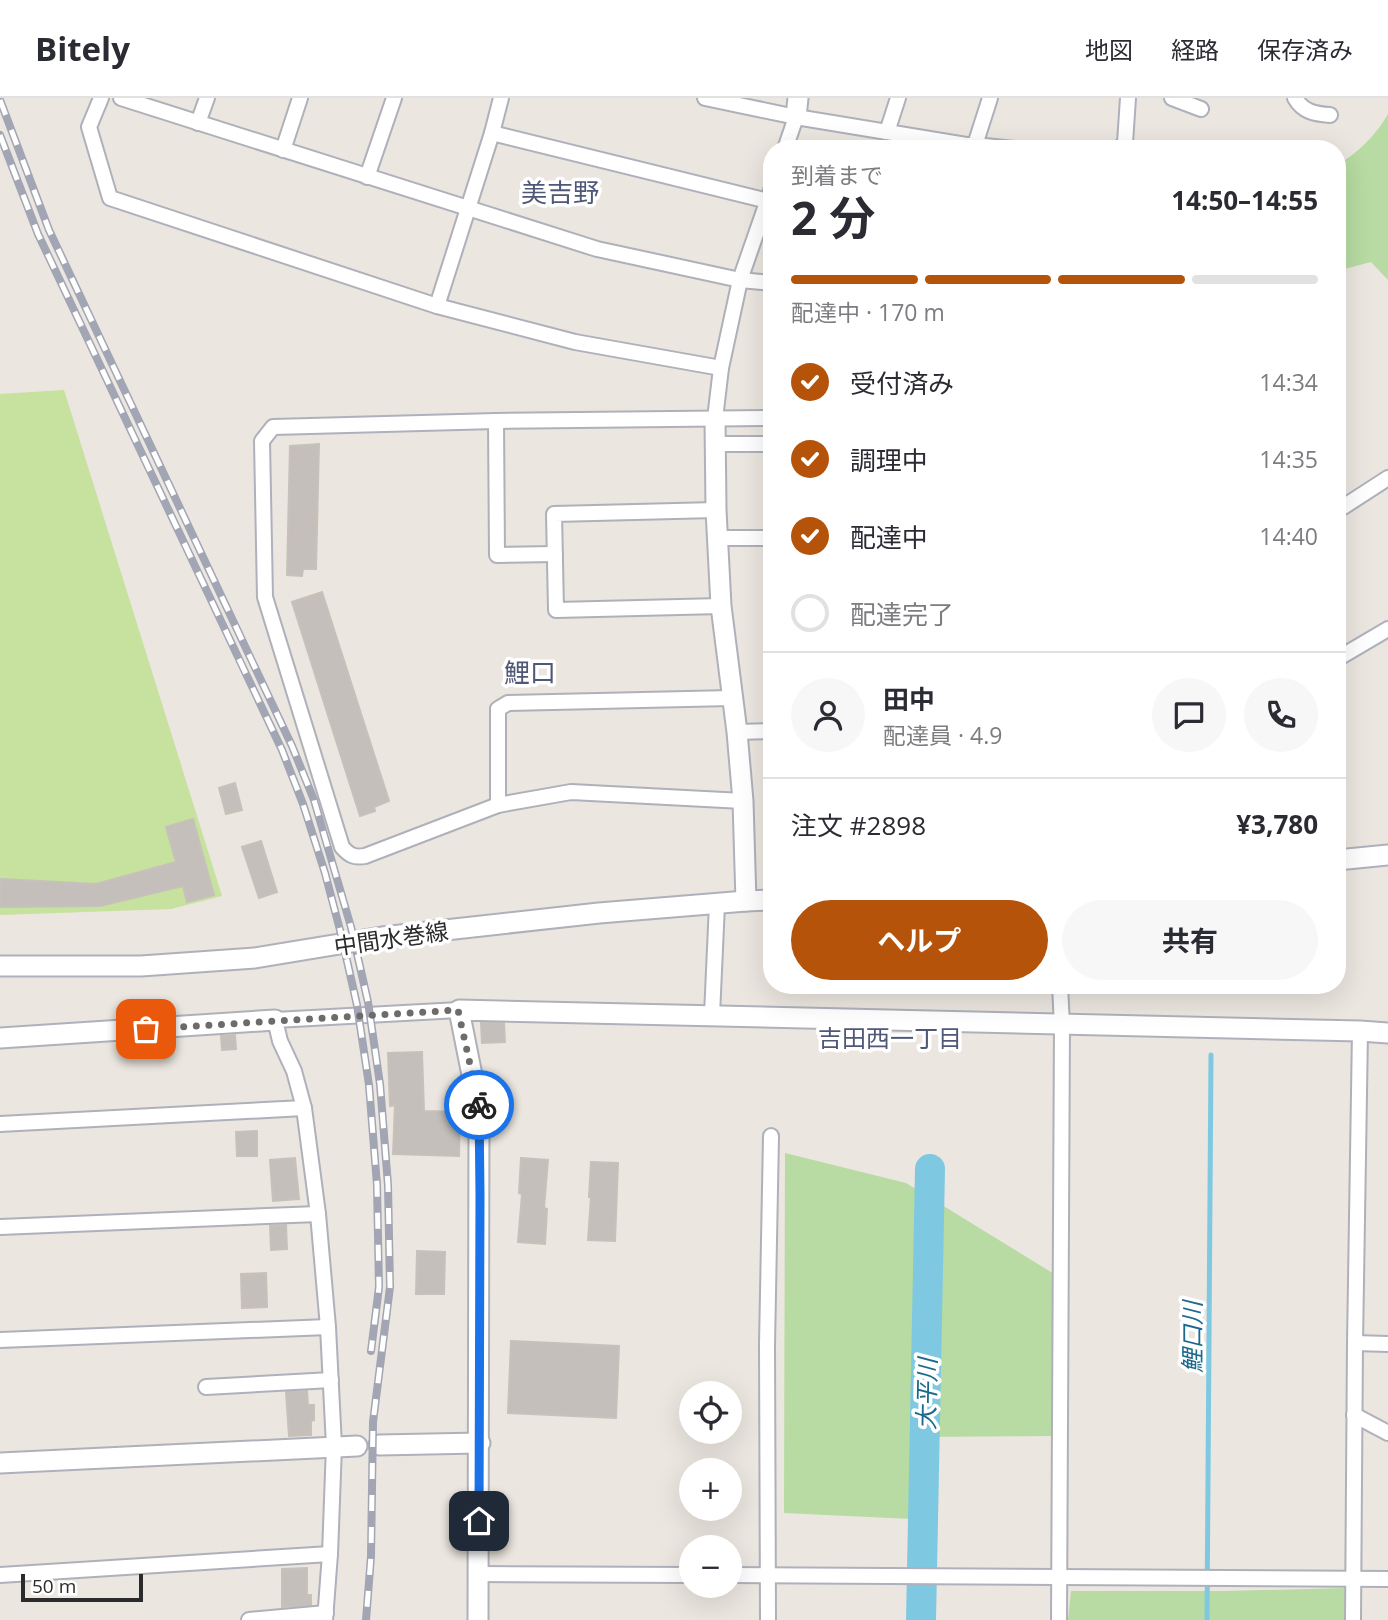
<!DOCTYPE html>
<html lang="ja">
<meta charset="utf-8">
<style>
body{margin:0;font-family:"Open Sans","Noto Sans JP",sans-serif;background:#f7f7f7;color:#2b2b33;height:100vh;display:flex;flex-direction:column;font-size:26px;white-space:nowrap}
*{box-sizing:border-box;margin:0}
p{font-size:23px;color:#7c7c81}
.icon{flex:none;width:38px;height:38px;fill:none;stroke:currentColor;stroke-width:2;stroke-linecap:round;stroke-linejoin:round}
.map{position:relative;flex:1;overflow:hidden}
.panel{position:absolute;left:763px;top:42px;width:583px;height:854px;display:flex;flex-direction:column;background:#fff;border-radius:28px;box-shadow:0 7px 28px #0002}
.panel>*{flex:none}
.fabs{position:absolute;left:679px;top:1283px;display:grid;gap:14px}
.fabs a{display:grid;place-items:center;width:63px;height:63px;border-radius:50%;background:#fff;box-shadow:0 7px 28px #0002;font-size:35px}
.scale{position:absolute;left:21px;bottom:18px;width:122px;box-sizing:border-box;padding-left:7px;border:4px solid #2b2b2b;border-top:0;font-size:19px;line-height:24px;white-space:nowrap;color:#2b2b2b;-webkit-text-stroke:5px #fff;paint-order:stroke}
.pin{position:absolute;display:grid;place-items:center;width:60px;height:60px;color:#fff;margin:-30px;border-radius:14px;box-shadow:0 4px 10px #0006}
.courier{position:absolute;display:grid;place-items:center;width:70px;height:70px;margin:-35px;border:5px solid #1a73e8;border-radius:50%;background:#fff;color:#222;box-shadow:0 2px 9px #0007}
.summary em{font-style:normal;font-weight:700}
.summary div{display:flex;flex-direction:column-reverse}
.summary{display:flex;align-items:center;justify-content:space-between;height:119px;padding:0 28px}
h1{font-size:46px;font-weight:700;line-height:52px}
.bar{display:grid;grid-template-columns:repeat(4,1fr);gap:10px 7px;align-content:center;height:84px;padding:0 28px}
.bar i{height:9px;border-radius:5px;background:#e1e1e2}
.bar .on{background:#b45309}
.bar p{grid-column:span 4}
.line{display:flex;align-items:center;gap:18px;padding:0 28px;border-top:2px solid #e1e1e2}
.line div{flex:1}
.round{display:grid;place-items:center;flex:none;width:74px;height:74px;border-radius:37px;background:#f7f7f7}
ol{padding:0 28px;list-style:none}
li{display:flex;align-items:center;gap:21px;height:77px}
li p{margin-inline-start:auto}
li .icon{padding:7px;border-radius:50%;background:#b45309;color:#fff;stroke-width:4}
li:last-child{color:#7c7c81}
li i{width:38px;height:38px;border:4px solid #e1e1e2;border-radius:50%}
.cta{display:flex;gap:14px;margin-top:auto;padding:14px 28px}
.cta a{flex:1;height:80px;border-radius:42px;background:#b45309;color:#fff;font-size:28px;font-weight:700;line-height:80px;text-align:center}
.cta a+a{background:#f7f7f7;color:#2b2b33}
header{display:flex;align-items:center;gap:42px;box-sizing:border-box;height:98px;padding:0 35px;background:#fff;border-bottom:2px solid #e1e1e2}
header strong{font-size:33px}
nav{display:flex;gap:38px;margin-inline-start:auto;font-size:24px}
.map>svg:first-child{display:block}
.green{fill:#b7dba2}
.pitch{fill:#c7e19f}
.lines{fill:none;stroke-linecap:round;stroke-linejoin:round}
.stream{stroke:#7ec9e1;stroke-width:5}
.river{stroke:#7ec9e1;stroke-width:30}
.building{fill:#c4bfbb;stroke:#c6c1b9;stroke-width:2}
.street-casing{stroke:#afb1ba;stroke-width:18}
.secondary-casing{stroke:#afb1ba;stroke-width:23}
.street{stroke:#fff;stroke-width:14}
.secondary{stroke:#fff;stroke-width:19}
.rail-casing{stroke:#a2a5b3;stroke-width:8}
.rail{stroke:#fff;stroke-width:5;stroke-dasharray:16;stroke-linecap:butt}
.done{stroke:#6e6c6a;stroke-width:7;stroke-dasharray:0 12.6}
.route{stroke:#1a73e8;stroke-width:9}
.labels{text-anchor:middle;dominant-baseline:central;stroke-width:7;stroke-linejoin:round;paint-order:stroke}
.street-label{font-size:23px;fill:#2b2b2b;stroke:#fff}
.neighbourhood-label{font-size:24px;fill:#505877;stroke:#fff}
.water-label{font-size:24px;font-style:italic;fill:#1d698d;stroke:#fff}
.quarter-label{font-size:26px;fill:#505877;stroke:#fff}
</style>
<header>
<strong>Bitely</strong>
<nav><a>地図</a><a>経路</a><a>保存済み</a></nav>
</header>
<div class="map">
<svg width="1388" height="1522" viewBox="0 0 1388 1522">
<rect width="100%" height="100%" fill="#ebe6df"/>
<g class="green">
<path d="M1388,16V182L1371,164L1337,173V67C1358,55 1376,37 1388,16Z"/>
<polygon points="785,1055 906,1085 1059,1179 1056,1338 914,1339 912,1421 784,1415"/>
<polygon points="1348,1490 1347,1522 1068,1522 1071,1493 1224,1493"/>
</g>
<polygon class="pitch" points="64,292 222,798 171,811 0,817 0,296"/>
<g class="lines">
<polyline class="stream" points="1207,1522 1211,957"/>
<polyline class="river" points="921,1522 930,1071"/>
</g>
<g class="building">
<polygon points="319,346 316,471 303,471 302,478 287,477 290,348"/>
<polygon points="322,494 389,703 374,709 375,713 360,718 292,504"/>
<polygon points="235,685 242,712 226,716 219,690"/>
<polygon points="193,721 214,797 187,804 183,788 100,808 0,809 0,781 96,786 176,764 166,729"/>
<polygon points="261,743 277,794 259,800 242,749"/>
<polygon points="481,925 504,925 505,944 482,945"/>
<polygon points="235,937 236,951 222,952 221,938"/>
<polygon points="422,954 424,1013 460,1014 459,1058 393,1056 395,1007 390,1008 388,955"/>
<polygon points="257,1033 257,1058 237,1058 236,1034"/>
<polygon points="295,1060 299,1101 273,1103 270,1062"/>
<polygon points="521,1060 548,1062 544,1110 547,1111 545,1146 518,1144 522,1096 519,1095"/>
<polygon points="591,1064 618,1065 615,1143 588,1142 591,1099 589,1099"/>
<polygon points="286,1127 287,1151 271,1152 270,1128"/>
<polygon points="417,1153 445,1154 444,1196 416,1196"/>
<polygon points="266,1175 267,1209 242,1210 241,1176"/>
<polygon points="511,1243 619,1248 616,1320 508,1315"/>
<polygon points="307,1293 308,1307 314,1307 314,1322 311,1323 311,1337 289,1338 286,1294"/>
<polygon points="307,1470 307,1497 311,1497 311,1507 282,1509 282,1471"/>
</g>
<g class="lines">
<defs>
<g id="street">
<polyline points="101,0 89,29 110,100 437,208 575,244 721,270"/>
<polyline points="121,0 597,151 740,182 772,185"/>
<polyline points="705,0 796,19 966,47 975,47 1014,51"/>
<polyline points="1172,0 1201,11"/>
<path d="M1295,0C1303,14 1315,16 1330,17"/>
<polyline points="198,25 207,0"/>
<polyline points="887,34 898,0"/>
<polyline points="492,35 772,104"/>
<polyline points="975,47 990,0"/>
<polyline points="785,51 796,19"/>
<polyline points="1118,51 1125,45 1128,0"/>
<polyline points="283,52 300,0"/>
<polyline points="367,79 394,0"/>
<polyline points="437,208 492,35 501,0"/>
<polyline points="715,321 721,270 740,182 772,90"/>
<polyline points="496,323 497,457 555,456"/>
<polyline points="715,346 772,346"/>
<polyline points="716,412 554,416 556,512 721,508"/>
<polyline points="1337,413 1388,380"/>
<polyline points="717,440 772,440"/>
<polyline points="1337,561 1388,531"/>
<polyline points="737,634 772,633"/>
<path d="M743,703L571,694L498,707L365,758C354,760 349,757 342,749L265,499L262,343L273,329L496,323L772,320"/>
<polyline points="498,707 498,611 508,605 732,600"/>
<polyline points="712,917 717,806"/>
<polyline points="0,1026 304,1010"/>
<polyline points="0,1129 318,1116"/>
<polyline points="0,1242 328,1229"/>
<polyline points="1355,1245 1388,1246"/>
<polyline points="206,1289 331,1282"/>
<polyline points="1354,1317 1388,1335"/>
<polyline points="478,1476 691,1477"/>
<polyline points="0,1477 330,1456"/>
<polyline points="730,1477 1388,1481"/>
<polyline points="249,1522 326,1515"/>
<polyline points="325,1522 330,1456 334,1348 328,1229 318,1116 304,1010 294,973 280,943 275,922 459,912"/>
<polyline points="768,1522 767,1247 771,1038"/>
<polyline points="1059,1522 1062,928 1060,887"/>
<polyline points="1353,1522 1355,1245 1360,933"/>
</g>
<g id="secondary">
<polyline points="796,19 798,0"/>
<polyline points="715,321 716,412 721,508 737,634 743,703 746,803"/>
<polyline points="1337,762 1388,757"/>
<polyline points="0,868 141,868 255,860 382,839 599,815 746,803 772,802"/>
<polyline points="0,940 275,922"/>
<polyline points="379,1347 480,1345"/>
<polyline points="0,1365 357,1348"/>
<path d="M478,1522L479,1012L459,912C759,918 1060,927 1360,933L1388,935"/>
</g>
</defs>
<use href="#street" class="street-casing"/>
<use href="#secondary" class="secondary-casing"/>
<use href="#street" class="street"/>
<use href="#secondary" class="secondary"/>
<defs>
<g id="rail">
<polyline points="0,2 49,132 292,648 314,702 351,829 368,904 380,986 388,1087 390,1189 373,1324 371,1458 366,1522"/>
<polyline points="0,37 38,136 282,652 303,706 325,775 340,832 357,907 369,987 377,1087 379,1189 371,1253"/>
</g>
</defs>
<use href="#rail" class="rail-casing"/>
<use href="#rail" class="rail"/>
</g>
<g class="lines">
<polyline class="done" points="146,931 458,912 479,1007"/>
<polyline class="route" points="479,1007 480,1097 479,1423"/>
</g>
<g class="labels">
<g class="street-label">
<text transform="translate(391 840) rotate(-8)">中間水巻線</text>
</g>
<g class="neighbourhood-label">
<text x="890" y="939">吉田西一丁目</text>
</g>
<g class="water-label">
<text transform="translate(1191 1239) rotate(-90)">鯉口川</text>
<text transform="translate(926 1296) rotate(-89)">大平川</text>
</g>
<g class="quarter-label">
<text x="560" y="94">美吉野</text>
<text x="530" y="574">鯉口</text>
</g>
</g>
</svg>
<div class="fabs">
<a><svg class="icon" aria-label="locate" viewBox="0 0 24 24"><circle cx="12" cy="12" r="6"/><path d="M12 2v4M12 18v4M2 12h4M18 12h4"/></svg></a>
<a>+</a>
<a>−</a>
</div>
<div class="scale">50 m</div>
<div class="pin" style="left:146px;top:931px;background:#ea580c"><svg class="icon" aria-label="bag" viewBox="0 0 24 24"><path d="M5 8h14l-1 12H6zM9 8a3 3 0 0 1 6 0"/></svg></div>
<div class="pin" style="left:479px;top:1423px;background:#1f2937"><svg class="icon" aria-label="home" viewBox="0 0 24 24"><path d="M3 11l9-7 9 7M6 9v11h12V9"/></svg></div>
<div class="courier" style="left:479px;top:1007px"><svg class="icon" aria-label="bike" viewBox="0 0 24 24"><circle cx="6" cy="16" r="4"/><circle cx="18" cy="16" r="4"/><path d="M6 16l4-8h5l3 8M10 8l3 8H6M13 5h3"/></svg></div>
<section class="panel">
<div class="summary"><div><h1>2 分</h1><p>到着まで</p></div><em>14:50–14:55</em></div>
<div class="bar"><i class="on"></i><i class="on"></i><i class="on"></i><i></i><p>配達中 · 170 m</p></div>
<ol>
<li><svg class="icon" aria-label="check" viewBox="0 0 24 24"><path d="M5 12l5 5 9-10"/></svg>受付済み<p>14:34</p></li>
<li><svg class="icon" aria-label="check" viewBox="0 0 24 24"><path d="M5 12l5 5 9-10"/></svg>調理中<p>14:35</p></li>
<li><svg class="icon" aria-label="check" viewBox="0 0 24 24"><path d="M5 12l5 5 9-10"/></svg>配達中<p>14:40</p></li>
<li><i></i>配達完了</li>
</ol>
<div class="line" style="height:126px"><a class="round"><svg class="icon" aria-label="person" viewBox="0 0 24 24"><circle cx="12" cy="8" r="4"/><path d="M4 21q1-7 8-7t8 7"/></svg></a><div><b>田中</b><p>配達員 · 4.9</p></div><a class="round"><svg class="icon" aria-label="chat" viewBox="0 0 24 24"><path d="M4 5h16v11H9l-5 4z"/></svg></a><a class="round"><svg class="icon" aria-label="phone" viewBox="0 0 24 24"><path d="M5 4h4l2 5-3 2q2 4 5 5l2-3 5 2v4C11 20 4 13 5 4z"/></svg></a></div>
<div class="line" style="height:91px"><div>注文 #2898</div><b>¥3,780</b></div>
<div class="cta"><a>ヘルプ</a><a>共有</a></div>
</section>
</div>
